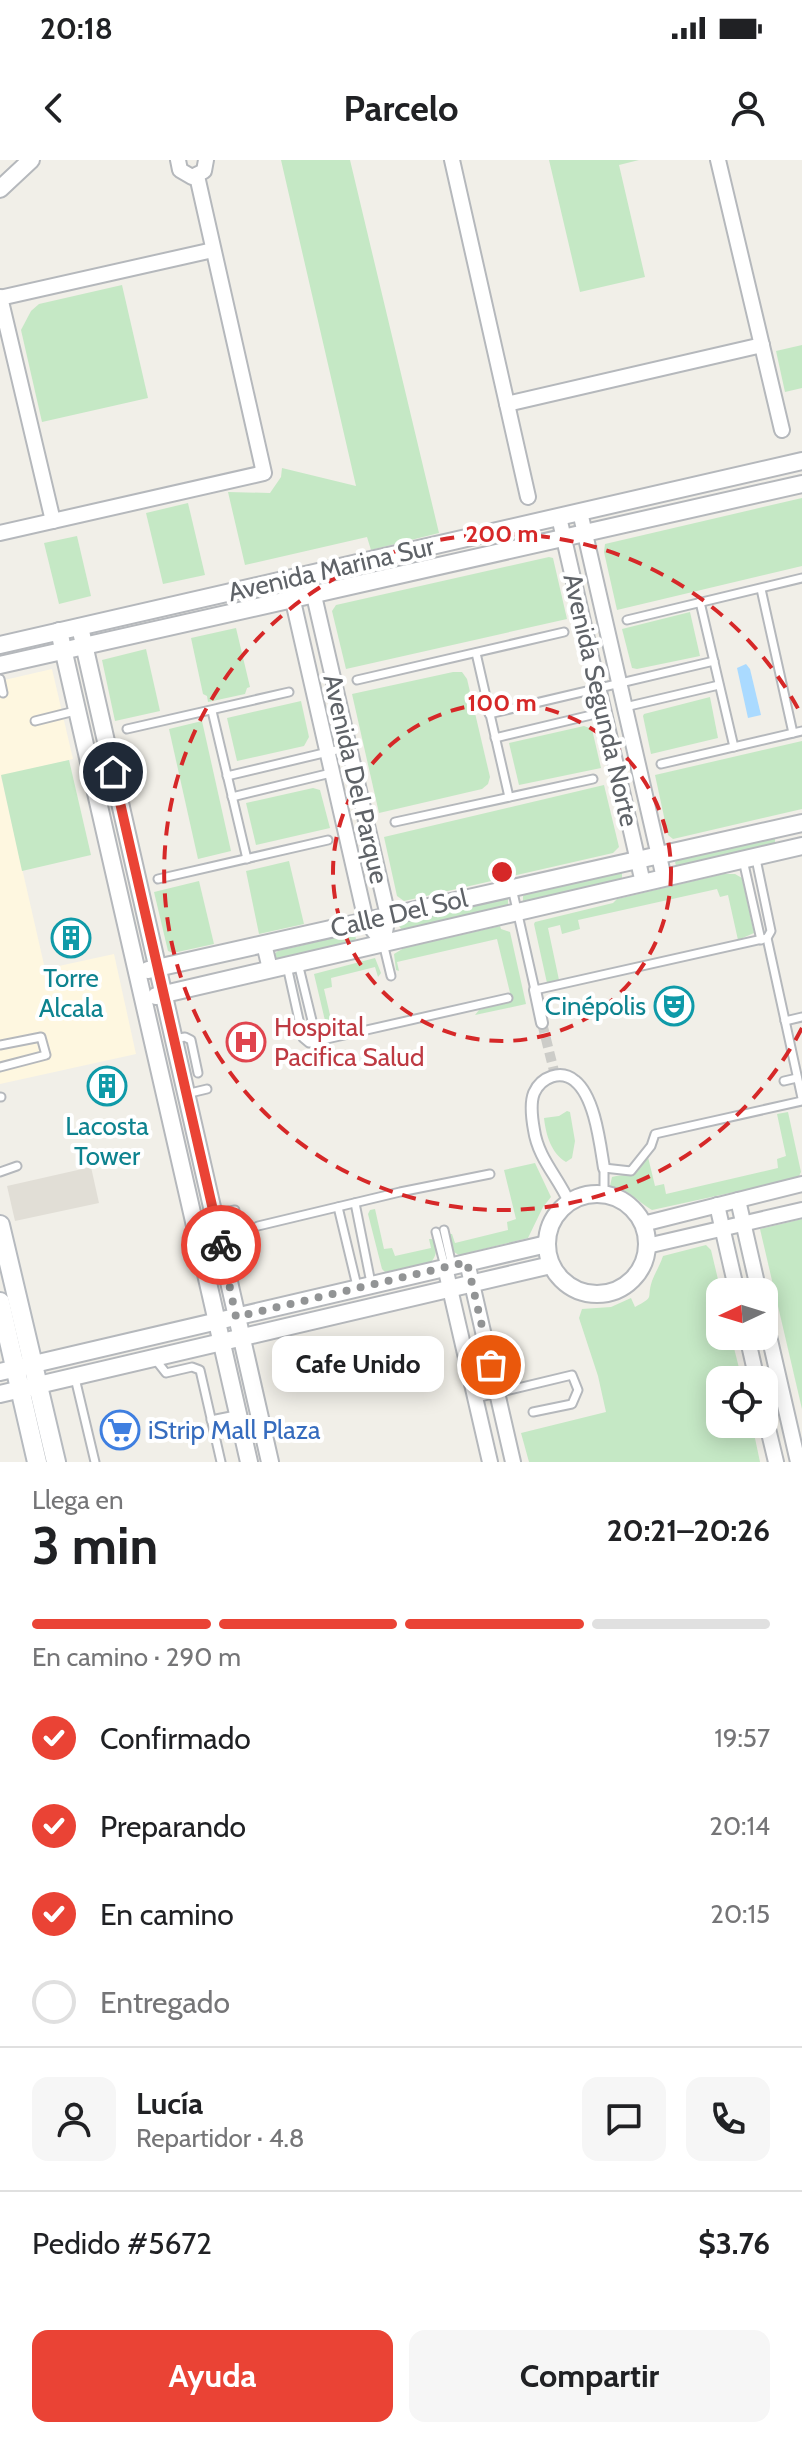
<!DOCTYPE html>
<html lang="es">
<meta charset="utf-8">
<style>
body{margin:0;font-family:Cabin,sans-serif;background:#f6f6f6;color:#202124;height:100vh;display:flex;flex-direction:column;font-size:30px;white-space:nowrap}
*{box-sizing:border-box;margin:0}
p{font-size:26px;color:#757577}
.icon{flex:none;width:44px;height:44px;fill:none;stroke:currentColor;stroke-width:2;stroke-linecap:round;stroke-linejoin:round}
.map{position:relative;height:1302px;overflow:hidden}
.side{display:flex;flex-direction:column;background:#fff;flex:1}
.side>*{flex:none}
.needle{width:52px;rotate:266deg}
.buttons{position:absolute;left:706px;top:1118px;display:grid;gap:16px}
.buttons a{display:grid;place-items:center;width:72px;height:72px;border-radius:16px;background:#fff;box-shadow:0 4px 20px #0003;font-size:40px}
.pin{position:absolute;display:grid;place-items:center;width:68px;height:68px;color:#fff;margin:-34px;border:4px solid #fff;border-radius:50%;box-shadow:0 2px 8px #0007}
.courier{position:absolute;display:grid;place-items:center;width:80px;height:80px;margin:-40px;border:6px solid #ea4335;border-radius:50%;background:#fff;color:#222;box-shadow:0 2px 10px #0007}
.bubble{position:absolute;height:56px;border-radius:16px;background:#fff;box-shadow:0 4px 20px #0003;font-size:26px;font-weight:700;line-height:56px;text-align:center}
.headline em{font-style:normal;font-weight:700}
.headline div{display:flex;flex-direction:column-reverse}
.headline{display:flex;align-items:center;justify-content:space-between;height:136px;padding:0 32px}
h1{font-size:52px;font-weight:700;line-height:60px}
.bar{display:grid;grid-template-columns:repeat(4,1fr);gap:12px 8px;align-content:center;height:96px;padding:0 32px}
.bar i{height:10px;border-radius:6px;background:#e0e0e0}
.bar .on{background:#ea4335}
.bar p{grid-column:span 4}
.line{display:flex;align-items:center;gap:20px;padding:0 32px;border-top:2px solid #e0e0e0}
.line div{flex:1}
.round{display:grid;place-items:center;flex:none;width:84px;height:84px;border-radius:16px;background:#f6f6f6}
ol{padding:0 32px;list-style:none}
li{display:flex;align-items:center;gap:24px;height:88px}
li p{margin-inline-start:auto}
li .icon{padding:8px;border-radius:50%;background:#ea4335;color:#fff;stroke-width:4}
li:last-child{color:#757577}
li i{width:44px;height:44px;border:4px solid #e0e0e0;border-radius:50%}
.action{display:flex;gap:16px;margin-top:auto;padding:16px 32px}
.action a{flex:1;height:92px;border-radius:16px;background:#ea4335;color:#fff;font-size:32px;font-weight:700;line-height:92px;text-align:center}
.action a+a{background:#f6f6f6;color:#202124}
.status{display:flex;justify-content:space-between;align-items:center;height:56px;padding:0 40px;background:#fff;direction:ltr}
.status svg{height:22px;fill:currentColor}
header{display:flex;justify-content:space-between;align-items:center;height:104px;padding:0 32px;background:#fff;font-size:36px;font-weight:700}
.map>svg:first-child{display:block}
.commercial{fill:#fef7e0}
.education{fill:#e1ded6}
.green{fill:#c5e8c5}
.water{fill:#aadaff}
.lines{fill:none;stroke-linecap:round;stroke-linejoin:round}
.pedestrian-tunnel{stroke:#ccccc8;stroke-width:10;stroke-dasharray:10 5;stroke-linecap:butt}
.service-casing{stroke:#b5b8bc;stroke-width:11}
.pedestrian-casing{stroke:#b5b8bc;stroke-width:14}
.minor-casing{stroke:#b5b8bc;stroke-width:18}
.tertiary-casing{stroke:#b5b8bc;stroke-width:20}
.secondary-casing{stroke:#b6babf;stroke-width:22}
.service{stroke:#fff;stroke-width:7}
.pedestrian{stroke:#fff;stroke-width:10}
.minor{stroke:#fff;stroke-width:14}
.tertiary{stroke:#fff;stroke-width:16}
.secondary{stroke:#fff;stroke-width:18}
.done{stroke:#929495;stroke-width:8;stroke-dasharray:0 14.4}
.route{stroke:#ea4335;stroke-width:10}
.ring{fill:none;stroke:#d62828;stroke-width:4;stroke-dasharray:14 10}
.labels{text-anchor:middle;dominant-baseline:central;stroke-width:8;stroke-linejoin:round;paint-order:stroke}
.street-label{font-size:26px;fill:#5f6368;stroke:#fff}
.culture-label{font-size:26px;fill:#0d838f;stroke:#fff}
.health-label{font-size:26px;fill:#be3a42;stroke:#fff;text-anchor:start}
.shop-label{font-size:26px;fill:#366cbe;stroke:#fff;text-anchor:start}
.centre{fill:#d62828;stroke:#fff;stroke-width:4}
.ring-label{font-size:24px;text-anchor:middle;font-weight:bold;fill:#d62828;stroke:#fff;stroke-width:8;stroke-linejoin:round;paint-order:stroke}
</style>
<div class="status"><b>20:18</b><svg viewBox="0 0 49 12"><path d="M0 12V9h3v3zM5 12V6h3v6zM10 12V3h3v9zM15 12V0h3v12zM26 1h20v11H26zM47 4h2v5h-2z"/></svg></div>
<header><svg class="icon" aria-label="back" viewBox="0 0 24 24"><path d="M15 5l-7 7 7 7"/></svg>Parcelo<svg class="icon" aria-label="person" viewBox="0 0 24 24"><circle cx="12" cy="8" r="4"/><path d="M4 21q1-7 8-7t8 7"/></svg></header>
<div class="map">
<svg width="802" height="1302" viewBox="0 0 802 1302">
<rect width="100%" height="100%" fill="#f1efe8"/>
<polygon class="commercial" points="52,509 73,599 1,616 45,809 114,794 136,894 0,924 0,521"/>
<polygon class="education" points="91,1007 99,1043 15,1061 7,1026"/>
<g class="green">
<polygon points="281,0 350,0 439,373 371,390 367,377 245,405 228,332 270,333 281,317 282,308 356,326"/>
<polygon points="549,0 639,0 619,5 645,117 580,132"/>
<polygon points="122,125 148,238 42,262 21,170 31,151 39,144"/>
<polygon points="802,185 802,228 785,232 776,191"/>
<polygon points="802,338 802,406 617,450 604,392 605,384"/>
<polygon points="188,343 205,415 163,424 146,353"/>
<polygon points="77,376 91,436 59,444 44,383"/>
<polygon points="549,397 553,398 567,459 346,509 332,451 336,445"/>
<polygon points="690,452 700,496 637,509 632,508 622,469"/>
<polygon points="236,468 250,527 247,528 245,534 208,542 207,536 203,534 191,478"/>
<polygon points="146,489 160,551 115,561 102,500"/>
<polygon points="453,512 462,512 467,519 490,617 488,624 482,629 379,653 352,534"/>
<polygon points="710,537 718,578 651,594 643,556 644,554"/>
<polygon points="301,541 309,577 304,586 237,601 227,558"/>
<polygon points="202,561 231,691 198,699 169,569"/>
<polygon points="584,566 592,569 601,608 519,625 509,583"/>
<polygon points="802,581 802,649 673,679 668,675 655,615"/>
<polygon points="69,600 91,695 22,711 1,615"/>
<polygon points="604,625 619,687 613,693 404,741 397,736 384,677"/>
<polygon points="313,628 320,630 330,668 256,685 246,643"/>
<polygon points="769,678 775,678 775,683 771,687 681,707 676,706 675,702 679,699"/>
<polygon points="289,701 304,764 259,774 246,711"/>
<polygon points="616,713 622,713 622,718 618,721 528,742 523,741 523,736 526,734"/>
<polygon points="723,714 735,714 742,718 754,773 738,780 728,735 720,737 717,729 578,760 580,769 562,774 560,765 548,768 559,820 547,823 534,764 535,762 613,743 617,739"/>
<polygon points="199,721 214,784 173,793 168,791 154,732"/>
<polygon points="502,739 508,739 508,745 504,748 402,770 398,765 399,763"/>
<polygon points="500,766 501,769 510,772 526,844 475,855 479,850 512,841 497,779 397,802 399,811 396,810 394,794 404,788"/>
<polygon points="350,774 355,775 356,779 351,783 280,799 275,798 274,794 278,791"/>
<polygon points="375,798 381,813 378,817 375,807 331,818 332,827 324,829 333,868 327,869 314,814"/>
<path d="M567,951L570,952L575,981L572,998L566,1002C551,993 546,975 544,958L559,956Z"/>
<path d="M788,952L801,1012L798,1018L652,1050C637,1041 629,1029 610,1026L612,1017C638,1011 630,1023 648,997L655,1026L664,1024L666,1034L778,1008L777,999L786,996L777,954Z"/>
<polygon points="535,1003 551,1037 543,1047 528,1078 459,1095 452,1091 448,1077 450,1074 452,1074 455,1083 508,1070 507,1062 516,1059 504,1010"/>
<path d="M375,1049L384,1089L392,1088L395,1096L431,1088L429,1079H432C438,1086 437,1096 431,1102L385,1112L382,1109L368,1054L370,1050Z"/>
<polygon points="802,1059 802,1249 760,1069"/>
<path d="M706,1085L711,1090L721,1132L720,1176H731L742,1220H720V1264H752L760,1302H529L521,1273L606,1252L598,1216L579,1158L582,1149L611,1147L631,1138L635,1147C656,1136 646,1139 652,1121C655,1113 660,1105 663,1096Z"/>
</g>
<polygon class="water" points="746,504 750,509 761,555 748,558 737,508"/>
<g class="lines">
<polyline class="pedestrian-tunnel" points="542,863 555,915"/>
<defs>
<g id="service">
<polyline points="761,429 793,573"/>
<polyline points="700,442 734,587"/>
<polyline points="627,460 802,418"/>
<polyline points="476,493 509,637"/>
<polyline points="0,519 3,533"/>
<polyline points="357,520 564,472"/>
<polyline points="625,547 719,525"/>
<polyline points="212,551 247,699"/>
<polyline points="489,554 714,501"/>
<polyline points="35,561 75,551"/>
<polyline points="127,569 289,532"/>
<polyline points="495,578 604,552"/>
<polyline points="661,604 802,571"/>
<polyline points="227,616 349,587"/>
<polyline points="232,637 331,613"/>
<polyline points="395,662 593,619"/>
<polyline points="756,699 771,771 767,778 802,938"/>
<polyline points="743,700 761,780"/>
<polyline points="158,719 328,680"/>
<polyline points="512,728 535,830 767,778"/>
<polyline points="383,783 391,816"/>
<polyline points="298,803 317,881"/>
<polyline points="287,806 303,878 309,883 508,838"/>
<polyline points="785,861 802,857"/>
<polyline points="174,879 185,877 191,880 198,913"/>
<polyline points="0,885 41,877 46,895 0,907"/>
<polyline points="784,921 797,918"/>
<polyline points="186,934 207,929"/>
<polyline points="0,937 1,937"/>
<polyline points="0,1012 17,1006"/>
<polyline points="604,1034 604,1008 631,1011 651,986 655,974 802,941"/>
<polyline points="355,1043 371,1123"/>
<polyline points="338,1047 357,1126"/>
<polyline points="214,1054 235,1050"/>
<polyline points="258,1066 400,1032 490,1014"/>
<polyline points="444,1070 452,1106"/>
<polyline points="436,1072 445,1107"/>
<polyline points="155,1199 166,1213 192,1207 200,1210 221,1302"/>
<polyline points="75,1218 95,1302"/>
<polyline points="476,1238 572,1215 578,1230 572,1244 533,1252"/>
<polyline points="211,1260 236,1255"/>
</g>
<g id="pedestrian">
<polyline points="535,830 542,863"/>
<path d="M569,1042C558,1017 538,998 534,970C532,959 530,943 534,933C541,917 561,909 575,921C595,937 600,984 604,1008"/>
</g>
<g id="minor">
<polyline points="178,0 180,10 192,17 204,11 206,0"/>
<polyline points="452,0 528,337"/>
<polyline points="718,0 782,270"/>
<polyline points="0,137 53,361"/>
<polyline points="0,138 213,90"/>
<polyline points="507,244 762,185"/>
<polyline points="580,352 664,718"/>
<polyline points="559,357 643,723"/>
<polyline points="0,373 264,313 197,16"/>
<polyline points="309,414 388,756 383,783"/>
<polyline points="288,419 366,761 383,783"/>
<polyline points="264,784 270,809"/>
<polyline points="738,1040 759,1132"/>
<polyline points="717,1045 737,1132"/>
<polyline points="643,1064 802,1024"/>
<polyline points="647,1086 802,1050"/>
<polyline points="467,1102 513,1302"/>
<polyline points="445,1107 490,1302"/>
<polyline points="764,1154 798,1302"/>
<polyline points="747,1176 757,1220"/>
<polyline points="764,1252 776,1302"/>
</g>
<g id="tertiary">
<polyline points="0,29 31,0"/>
<polyline points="80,467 270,1302"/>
<polyline points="59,471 249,1302"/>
<polyline points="0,485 802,301"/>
<polyline points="0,505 802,324"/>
<polyline points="148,810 802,663"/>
<polyline points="156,836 802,686"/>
<circle cx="597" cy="1084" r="50"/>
<polyline points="0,1212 547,1084"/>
<polyline points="0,1234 551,1105"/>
</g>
<g id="secondary">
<polyline points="0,1065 56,1302"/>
<polyline points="0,1142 37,1302"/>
</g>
</defs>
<use href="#service" class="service-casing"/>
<use href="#pedestrian" class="pedestrian-casing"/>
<use href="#minor" class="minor-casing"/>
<use href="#tertiary" class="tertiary-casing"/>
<use href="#secondary" class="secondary-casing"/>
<use href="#service" class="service"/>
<use href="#pedestrian" class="pedestrian"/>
<use href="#minor" class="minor"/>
<use href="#tertiary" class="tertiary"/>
<use href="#secondary" class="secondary"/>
</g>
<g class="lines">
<polyline class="done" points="221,1085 236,1157 467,1102 491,1205"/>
<polyline class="route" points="113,612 221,1085"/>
</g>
<g class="ring">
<circle cx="502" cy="712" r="169"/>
<path d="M802 868A338 338 0 1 1 802 556"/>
</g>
<defs>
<symbol id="building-ring" viewBox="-11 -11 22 22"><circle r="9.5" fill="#fff" stroke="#0f9aa8" stroke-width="1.5"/><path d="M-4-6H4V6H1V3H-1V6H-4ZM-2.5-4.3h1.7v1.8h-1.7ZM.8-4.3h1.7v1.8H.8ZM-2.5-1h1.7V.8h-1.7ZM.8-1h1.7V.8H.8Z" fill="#0f9aa8"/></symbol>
<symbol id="theatre-ring" viewBox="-11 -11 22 22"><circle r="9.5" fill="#fff" stroke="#0f9aa8" stroke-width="1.5"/><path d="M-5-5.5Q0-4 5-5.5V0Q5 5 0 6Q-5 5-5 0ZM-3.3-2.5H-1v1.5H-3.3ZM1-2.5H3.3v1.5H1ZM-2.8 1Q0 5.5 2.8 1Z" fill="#0f9aa8"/></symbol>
<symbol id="hospital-ring" viewBox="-11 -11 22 22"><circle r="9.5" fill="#fff" stroke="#e0444e" stroke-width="1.5"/><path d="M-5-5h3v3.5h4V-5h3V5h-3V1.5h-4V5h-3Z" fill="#e0444e"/></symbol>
<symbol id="supermarket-ring" viewBox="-11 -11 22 22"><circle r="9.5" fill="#fff" stroke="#3f7fe0" stroke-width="1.5"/><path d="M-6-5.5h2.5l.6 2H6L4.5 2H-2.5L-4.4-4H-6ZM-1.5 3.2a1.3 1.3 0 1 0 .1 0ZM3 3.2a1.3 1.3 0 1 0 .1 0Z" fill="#3f7fe0"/></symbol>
</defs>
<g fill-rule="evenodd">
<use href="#building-ring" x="49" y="756" width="44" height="44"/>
<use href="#theatre-ring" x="652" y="824" width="44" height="44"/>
<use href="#hospital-ring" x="224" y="860" width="44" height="44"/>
<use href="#building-ring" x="85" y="904" width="44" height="44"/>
<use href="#supermarket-ring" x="98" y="1248" width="44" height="44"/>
</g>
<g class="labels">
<g class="street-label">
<text transform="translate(331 409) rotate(-13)">Avenida Marina Sur</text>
<text transform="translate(601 540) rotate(77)">Avenida Segunda Norte</text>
<text transform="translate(356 619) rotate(77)">Avenida Del Parque</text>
<text transform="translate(399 753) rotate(-13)">Calle Del Sol</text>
</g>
<g class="culture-label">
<text x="71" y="818">Torre<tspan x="71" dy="30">Alcala</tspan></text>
<text x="646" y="846" text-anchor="end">Cinépolis</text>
<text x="107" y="966">Lacosta<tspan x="107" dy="30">Tower</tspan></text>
</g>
<g class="health-label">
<text x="274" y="867">Hospital<tspan x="274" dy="30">Pacifica Salud</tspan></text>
</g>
<g class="shop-label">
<text x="148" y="1270">iStrip Mall Plaza</text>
</g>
</g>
<circle cx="502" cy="712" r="12" class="centre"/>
<g class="ring-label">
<text x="502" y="382">200 m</text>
<text x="502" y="551">100 m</text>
</g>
</svg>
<div class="buttons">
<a><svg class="needle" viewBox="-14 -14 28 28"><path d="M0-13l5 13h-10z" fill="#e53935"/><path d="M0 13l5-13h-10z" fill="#757577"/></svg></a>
<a><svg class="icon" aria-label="locate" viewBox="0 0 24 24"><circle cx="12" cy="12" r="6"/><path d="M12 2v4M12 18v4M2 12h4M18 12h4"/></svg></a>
</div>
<div class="pin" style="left:491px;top:1205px;background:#ea580c"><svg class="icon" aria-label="bag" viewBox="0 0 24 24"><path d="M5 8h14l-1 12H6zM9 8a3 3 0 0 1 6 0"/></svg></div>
<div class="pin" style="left:113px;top:612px;background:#1f2937"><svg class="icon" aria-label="home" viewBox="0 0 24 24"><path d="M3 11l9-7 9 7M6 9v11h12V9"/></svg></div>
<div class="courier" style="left:221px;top:1085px"><svg class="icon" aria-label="bike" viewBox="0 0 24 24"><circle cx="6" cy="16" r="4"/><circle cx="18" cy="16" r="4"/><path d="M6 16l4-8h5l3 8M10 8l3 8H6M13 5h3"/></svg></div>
<div class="bubble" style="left:272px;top:1176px;width:172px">Cafe Unido</div>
</div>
<section class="side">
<div class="headline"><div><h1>3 min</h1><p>Llega en</p></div><em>20:21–20:26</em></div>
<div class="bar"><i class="on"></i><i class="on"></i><i class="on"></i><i></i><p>En camino · 290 m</p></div>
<ol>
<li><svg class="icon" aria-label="check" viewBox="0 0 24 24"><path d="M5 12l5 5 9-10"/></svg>Confirmado<p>19:57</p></li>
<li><svg class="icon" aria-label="check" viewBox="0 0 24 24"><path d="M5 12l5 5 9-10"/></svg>Preparando<p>20:14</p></li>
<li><svg class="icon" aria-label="check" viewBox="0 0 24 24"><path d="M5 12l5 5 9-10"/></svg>En camino<p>20:15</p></li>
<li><i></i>Entregado</li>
</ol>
<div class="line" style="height:144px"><a class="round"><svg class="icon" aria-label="person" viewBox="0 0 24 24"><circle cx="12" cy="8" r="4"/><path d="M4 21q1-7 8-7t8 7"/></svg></a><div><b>Lucía</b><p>Repartidor · 4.8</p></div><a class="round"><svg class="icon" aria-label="chat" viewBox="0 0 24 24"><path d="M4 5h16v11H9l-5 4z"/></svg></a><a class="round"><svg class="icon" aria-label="phone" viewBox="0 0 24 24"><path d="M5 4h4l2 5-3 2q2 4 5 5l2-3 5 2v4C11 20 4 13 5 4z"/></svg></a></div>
<div class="line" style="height:104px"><div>Pedido #5672</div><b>$3.76</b></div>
<div class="action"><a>Ayuda</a><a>Compartir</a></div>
</section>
